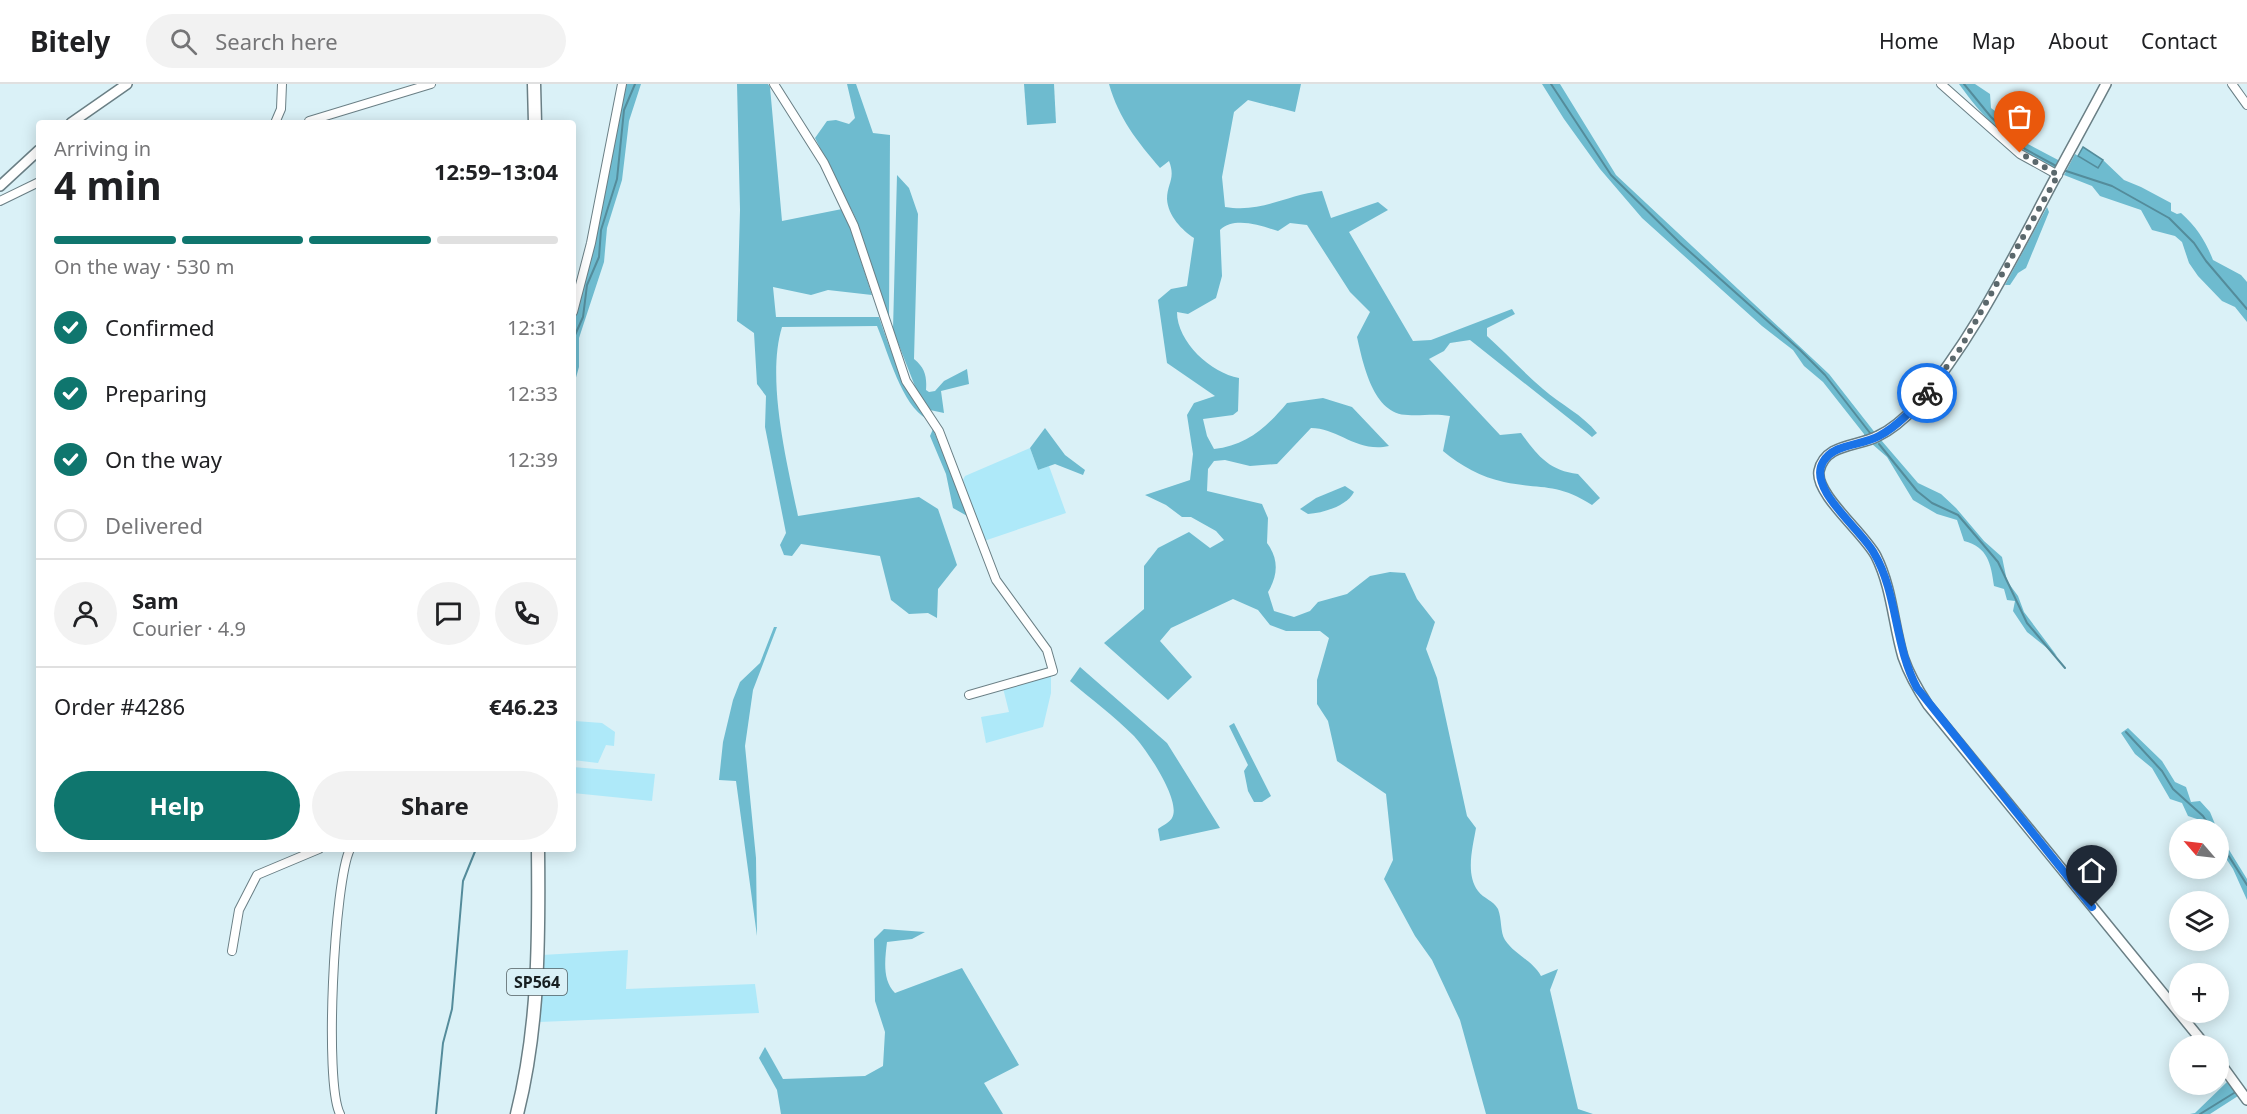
<!DOCTYPE html>
<meta charset="utf-8">
<style>
body{margin:0;font-family:"Noto Sans",sans-serif;background:#f2f2f2;color:#202124;height:100vh;display:flex;flex-direction:column;font-size:22px;white-space:nowrap}
*{box-sizing:border-box;margin:0}
p{font-size:20px;color:#757577}
.icon{flex:none;width:33px;height:33px;fill:none;stroke:currentColor;stroke-width:2;stroke-linecap:round;stroke-linejoin:round}
.map{position:relative;flex:1;overflow:hidden}
.panel{position:absolute;left:36px;top:36px;width:540px;height:732px;display:flex;flex-direction:column;background:#fff;border-radius:6px;box-shadow:0 3px 15px #0003}
.panel>*{flex:none}
.needle{width:39px;rotate:298deg}
.fabs{position:absolute;left:2169px;top:735px;display:grid;gap:12px}
.fabs a{display:grid;place-items:center;width:60px;height:60px;border-radius:50%;background:#fff;box-shadow:0 3px 15px #0003;font-size:30px}
.pin{position:absolute;display:grid;place-items:center;width:51px;height:51px;color:#fff;margin:-62px -26px;border-radius:50% 50% 50% 0;rotate:-45deg;box-shadow:0 0 6px #0007}
.pin .icon{rotate:45deg}
.courier{position:absolute;display:grid;place-items:center;width:60px;height:60px;margin:-30px;border:4px solid #1a73e8;border-radius:50%;background:#fff;color:#222;box-shadow:0 2px 8px #0007}
.overview em{font-style:normal;font-weight:700}
.overview div{display:flex;flex-direction:column-reverse}
.overview{display:flex;align-items:center;justify-content:space-between;height:102px;padding:0 18px}
h1{font-size:39px;font-weight:700;line-height:45px}
.bar{display:grid;grid-template-columns:repeat(4,1fr);gap:9px 6px;align-content:center;height:72px;padding:0 18px}
.bar i{height:8px;border-radius:4px;background:#e0e0e0}
.bar .selected{background:#0f766e}
.bar p{grid-column:span 4}
.line{display:flex;align-items:center;gap:15px;padding:0 18px;border-top:2px solid #e0e0e0}
.line div{flex:1}
.round{display:grid;place-items:center;flex:none;width:63px;height:63px;border-radius:32px;background:#f2f2f2}
ol{padding:0 18px;list-style:none}
li{display:flex;align-items:center;gap:18px;height:66px}
li p{margin-inline-start:auto}
li .icon{padding:6px;border-radius:50%;background:#0f766e;color:#fff;stroke-width:4}
li:last-child{color:#757577}
li i{width:33px;height:33px;border:3px solid #e0e0e0;border-radius:50%}
.action{display:flex;gap:12px;margin-top:auto;padding:12px 18px}
.action a{flex:1;height:69px;border-radius:36px;background:#0f766e;color:#fff;font-size:24px;font-weight:700;line-height:69px;text-align:center}
.action a+a{background:#f2f2f2;color:#202124}
header{display:flex;align-items:center;gap:36px;box-sizing:border-box;height:84px;padding:0 30px;background:#fff;border-bottom:2px solid #e0e0e0}
header strong{font-size:28px}
nav{display:flex;gap:33px;margin-inline-start:auto;font-size:21px}
.search{width:420px;height:54px;background:#f2f2f2;display:flex;align-items:center;gap:15px;box-sizing:border-box;padding:0 21px;border-radius:33px;color:#757577;font-size:22px}
.map>svg:first-child{display:block}
.green{fill:#aee9f9}
.forest{fill:#6ebbcf}
.water{fill:#6ebbcf;stroke:#548c9b;stroke-width:1.5}
.lines{fill:none;stroke-linecap:round;stroke-linejoin:round}
.stream{stroke:#548c9b;stroke-width:2}
.minor-casing{stroke:#6a7f85;stroke-width:10}
.tertiary-casing{stroke:#6a7f85;stroke-width:12}
.primary-casing{stroke:#6a7f85;stroke-width:15}
.minor{stroke:#fff;stroke-width:8}
.tertiary{stroke:#fff;stroke-width:9}
.primary{stroke:#fff;stroke-width:12}
.done{stroke:#5b686c;stroke-width:6;stroke-dasharray:0 10.8}
.route{stroke:#1a73e8;stroke-width:8}
.labels{text-anchor:middle;dominant-baseline:central;stroke-width:6;stroke-linejoin:round;paint-order:stroke}
.shield{fill:#daf1f7;stroke:#525e61;stroke-width:1.5}
.shield-label{font-size:16px;font-weight:bold;fill:#171f21}
</style>
<header>
<strong>Bitely</strong>
<div class="search"><svg class="icon" aria-label="search" viewBox="0 0 24 24"><circle cx="10" cy="10" r="6"/><path d="M15 15l6 6"/></svg>Search here</div>
<nav><a>Home</a><a>Map</a><a>About</a><a>Contact</a></nav>
</header>
<div class="map">
<svg width="2247" height="1030" viewBox="0 0 2247 1030">
<rect width="100%" height="100%" fill="#daf1f7"/>
<g class="green">
<polygon points="1030,364 1038,386 1049,382 1066,429 984,457 963,396 965,392"/>
<polygon points="1051,591 1051,609 1043,643 986,659 981,633 1009,628 1003,604"/>
<polygon points="575,637 602,639 615,648 614,662 606,661 598,679 573,676"/>
<polygon points="573,683 655,690 652,717 573,709"/>
<polygon points="628,866 626,905 755,900 759,929 539,938 542,871"/>
</g>
<g class="forest">
<polygon points="626,0 641,0 629,37 622,96 607,144 604,178 579,254 579,283 573,304 573,240 591,173"/>
<path d="M737,0H768L770,3L782,137L842,125L851,146L872,211L828,206L811,211L773,203L776,233H879C891,269 904,303 927,335C902,322 888,268 877,242L782,243C766,295 787,379 798,432L919,413L938,425L957,481L938,505L937,534L928,529L909,530L891,516L880,472L801,460L792,472L784,471L780,461L786,449L765,343L766,312L757,300L754,249L737,237L740,126Z"/>
<polygon points="847,0 856,0 873,49 890,51 889,235 856,135 815,54 827,37 836,36 849,40 855,34"/>
<polygon points="1024,0 1054,0 1056,39 1027,41"/>
<path d="M1109,0H1301L1295,28L1248,16L1234,28L1222,93L1225,123C1263,129 1285,111 1322,107L1331,134L1378,118L1388,126L1349,148L1413,257L1431,256L1512,225L1515,230L1487,244V252C1506,269 1523,288 1543,305C1560,320 1583,331 1597,349L1592,353L1586,348L1470,256L1450,259L1444,267L1429,275L1500,351L1521,349C1537,371 1549,387 1578,390L1600,414L1592,421C1556,398 1542,406 1504,398C1481,393 1461,382 1443,367L1450,332C1434,329 1423,332 1408,331C1373,331 1363,279 1357,253L1370,228L1350,208L1307,141L1290,139L1278,147C1261,142 1235,132 1220,146L1222,192L1216,214L1188,230L1177,228C1177,258 1211,289 1239,294L1238,327L1233,331L1203,335L1207,352L1214,365C1246,362 1267,343 1287,319L1323,314L1352,323L1389,362C1357,369 1338,344 1311,344L1277,380L1250,382L1225,376L1214,377L1208,385L1207,407L1262,420L1268,434L1267,459C1279,475 1278,491 1268,508L1274,527L1294,533L1310,527L1318,518L1347,510L1370,492L1390,488L1405,489L1417,515L1435,538L1426,565L1437,594L1467,732L1476,744C1473,762 1465,790 1478,807C1484,815 1493,816 1498,825C1502,835 1500,848 1505,856C1515,871 1532,876 1541,892L1558,885L1550,906L1578,1025L1593,1030H1486L1460,936L1432,876L1415,852L1384,795L1393,776L1386,710L1337,677L1328,637L1317,620V596L1329,554L1320,547H1286L1270,541L1258,526L1233,515L1171,544L1160,557L1192,593L1168,616L1104,559L1144,525V482L1158,464L1189,448L1210,464L1224,456L1216,447L1191,433H1182L1166,421L1145,411L1190,396L1193,370L1187,331L1194,319L1215,312L1167,279L1158,216L1171,205L1187,202L1194,154C1182,146 1168,132 1167,115C1167,99 1176,95 1169,77L1160,84C1137,57 1119,35 1109,0Z"/>
<polygon points="1542,0 1560,0 1616,91 1829,290 1876,350 1864,354 1864,350 1823,298 1804,282 1793,266 1762,242 1642,134 1600,85 1564,35"/>
<path d="M1959,0H1975L1990,10L1991,24L2007,36L2024,58L2060,77L2056,86C2013,63 1987,39 1959,0Z"/>
<path d="M2075,70L2098,84L2103,76L2124,96L2141,103L2171,119V127L2177,130L2181,129C2197,143 2206,158 2213,176L2241,191L2247,198V238L2235,223L2222,217L2198,192L2189,179L2182,158L2175,152L2152,146L2141,126L2100,112L2092,102L2064,91Z"/>
<path d="M897,91L909,104L918,130L914,275C925,284 927,292 926,306L929,308L935,307L944,297L967,285L969,300L941,307L944,329L930,326L918,310L893,246Z"/>
<polygon points="2047,123 2049,128 2026,184 2018,189 2010,201 2005,201"/>
<polygon points="1045,344 1065,371 1085,386 1083,391 1055,380 1038,386 1030,364"/>
<polygon points="933,345 969,433 953,424 946,390 930,352"/>
<path d="M1881,356L1918,399L1941,410L1956,424L1984,457L2002,473L2007,497L2018,512L2024,528L2057,572L2027,548L2013,527L2015,517L2007,516L2004,505L1994,502C1991,480 1988,463 1964,457L1957,436L1937,430L1913,416L1887,373L1871,359Z"/>
<path d="M1345,402L1354,408C1347,422 1323,429 1308,430L1300,425L1316,414Z"/>
<polygon points="774,543 777,543 753,606 745,662 756,774 757,852 736,697 719,696 723,658 733,616 740,598 760,579"/>
<path d="M1080,583L1167,659L1220,744L1160,757L1158,745C1162,742 1170,738 1172,734C1182,717 1146,665 1134,652C1114,632 1091,615 1070,597Z"/>
<polygon points="1234,639 1271,712 1262,718 1254,718 1248,707 1244,687 1248,681 1229,642"/>
<polygon points="2128,644 2162,677 2175,698 2186,703 2191,718 2200,717 2210,728 2217,745 2203,745 2200,736 2188,732 2182,719 2170,715 2152,684 2135,670 2121,649"/>
<polygon points="2218,748 2247,795 2247,816 2233,785 2219,764"/>
<path d="M884,845L925,848L912,855L887,858C885,875 882,896 895,909L962,884L1019,981L984,999L1003,1030H781L777,1006L759,974L765,963L783,995L865,992L883,982L885,948L875,917L874,855Z"/>
<polygon points="2228,997 2238,1012 2210,1030 2190,1030 2195,1029"/>
</g>
<polygon class="water" points="2083,63 2103,76 2098,84 2078,72"/>
<g class="lines">
<g class="stream">
<polyline points="1551,0 1611,91 1680,159 1800,266 1825,291 1870,349"/>
<polyline points="1964,0 1991,33 2025,65 2058,83"/>
<polyline points="2063,86 2112,102 2169,134 2194,159 2206,177 2247,225"/>
<polyline points="573,273 575,251 583,233 587,201 599,173 601,146 617,95 624,26 635,0"/>
<polyline points="1879,360 1917,407 1932,419 1958,431 1998,478 2027,539 2065,584"/>
<polyline points="2126,648 2162,687 2173,705 2203,732 2212,746"/>
<polyline points="2218,755 2247,801"/>
<polyline points="436,1030 443,959 452,925 463,797 476,765"/>
<polyline points="2200,1030 2234,1009"/>
</g>
<defs>
<g id="minor">
<polyline points="774,0 824,79 854,142 906,297 939,347 996,496 1047,566 1053,587 969,611"/>
<polyline points="1941,0 2020,70 2058,91"/>
<polyline points="2232,0 2247,21"/>
<polyline points="309,37 431,0"/>
<polyline points="275,39 281,25 282,0"/>
<polyline points="0,117 39,98"/>
<polyline points="573,228 591,159 622,0"/>
<polyline points="232,867 239,826 257,791 319,765"/>
<path d="M340,1030C324,999 334,798 350,765"/>
</g>
<g id="tertiary">
<path d="M2106,0C2081,47 2055,93 2031,140C1997,204 1964,266 1917,321C1906,333 1893,345 1878,352C1858,363 1825,359 1819,387C1815,410 1864,449 1876,472C1892,504 1893,539 1903,573C1909,590 1918,606 1928,621L2206,962"/>
<polyline points="71,39 127,0"/>
<polyline points="0,102 39,66"/>
<polyline points="2218,976 2247,1016"/>
</g>
<g id="primary">
<polyline points="534,0 535,39"/>
<path d="M517,1030C539,943 539,854 538,765"/>
</g>
</defs>
<use href="#minor" class="minor-casing"/>
<use href="#tertiary" class="tertiary-casing"/>
<use href="#primary" class="primary-casing"/>
<use href="#minor" class="minor"/>
<use href="#tertiary" class="tertiary"/>
<use href="#primary" class="primary"/>
</g>
<g class="lines">
<polyline class="done" points="1927,309 1960,265 2058,91 2020,69"/>
<path class="route" d="M1927,309C1913,325 1898,342 1879,352C1861,362 1834,359 1823,378C1807,405 1861,445 1874,469C1898,510 1894,561 1917,604L2092,823"/>
</g>
<g class="labels">
<rect class="shield" x="507" y="885" width="60" height="26" rx="4.5"/>
<g class="shield-label">
<text x="537" y="898">SP564</text>
</g>
</g>
</svg>
<div class="fabs">
<a><svg class="needle" viewBox="-14 -14 28 28"><path d="M0-13l5 13h-10z" fill="#e53935"/><path d="M0 13l5-13h-10z" fill="#757577"/></svg></a>
<a><svg class="icon" aria-label="layers" viewBox="0 0 24 24"><path d="M12 4l9 5-9 5-9-5zM3 14l9 5 9-5"/></svg></a>
<a>+</a>
<a>−</a>
</div>
<div class="pin" style="left:2020px;top:69px;background:#ea580c"><svg class="icon" aria-label="bag" viewBox="0 0 24 24"><path d="M5 8h14l-1 12H6zM9 8a3 3 0 0 1 6 0"/></svg></div>
<div class="pin" style="left:2092px;top:823px;background:#1f2937"><svg class="icon" aria-label="home" viewBox="0 0 24 24"><path d="M3 11l9-7 9 7M6 9v11h12V9"/></svg></div>
<div class="courier" style="left:1927px;top:309px"><svg class="icon" aria-label="bike" viewBox="0 0 24 24"><circle cx="6" cy="16" r="4"/><circle cx="18" cy="16" r="4"/><path d="M6 16l4-8h5l3 8M10 8l3 8H6M13 5h3"/></svg></div>
<section class="panel">
<div class="overview"><div><h1>4 min</h1><p>Arriving in</p></div><em>12:59–13:04</em></div>
<div class="bar"><i class="selected"></i><i class="selected"></i><i class="selected"></i><i></i><p>On the way · 530 m</p></div>
<ol>
<li><svg class="icon" aria-label="check" viewBox="0 0 24 24"><path d="M5 12l5 5 9-10"/></svg>Confirmed<p>12:31</p></li>
<li><svg class="icon" aria-label="check" viewBox="0 0 24 24"><path d="M5 12l5 5 9-10"/></svg>Preparing<p>12:33</p></li>
<li><svg class="icon" aria-label="check" viewBox="0 0 24 24"><path d="M5 12l5 5 9-10"/></svg>On the way<p>12:39</p></li>
<li><i></i>Delivered</li>
</ol>
<div class="line" style="height:108px"><a class="round"><svg class="icon" aria-label="person" viewBox="0 0 24 24"><circle cx="12" cy="8" r="4"/><path d="M4 21q1-7 8-7t8 7"/></svg></a><div><b>Sam</b><p>Courier · 4.9</p></div><a class="round"><svg class="icon" aria-label="chat" viewBox="0 0 24 24"><path d="M4 5h16v11H9l-5 4z"/></svg></a><a class="round"><svg class="icon" aria-label="phone" viewBox="0 0 24 24"><path d="M5 4h4l2 5-3 2q2 4 5 5l2-3 5 2v4C11 20 4 13 5 4z"/></svg></a></div>
<div class="line" style="height:78px"><div>Order #4286</div><b>€46.23</b></div>
<div class="action"><a>Help</a><a>Share</a></div>
</section>
</div>
